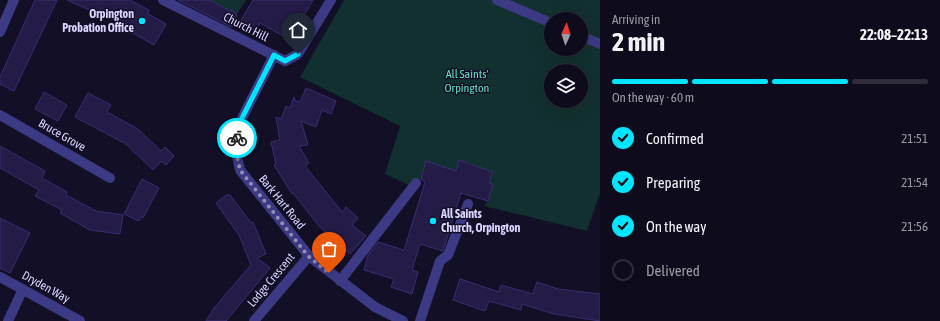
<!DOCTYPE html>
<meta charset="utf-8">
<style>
body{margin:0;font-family:"Asap Condensed",sans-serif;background:#171425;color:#f1f3f6;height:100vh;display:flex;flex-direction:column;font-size:15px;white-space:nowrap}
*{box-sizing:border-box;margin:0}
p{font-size:13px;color:#9b9ba3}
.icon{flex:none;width:22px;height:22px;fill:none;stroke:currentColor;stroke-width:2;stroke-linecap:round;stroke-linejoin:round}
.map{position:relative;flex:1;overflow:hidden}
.side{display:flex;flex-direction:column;background:#0e0b1c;width:340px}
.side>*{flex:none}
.needle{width:26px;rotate:3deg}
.controls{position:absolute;left:544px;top:12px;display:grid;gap:8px}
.controls a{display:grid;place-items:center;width:44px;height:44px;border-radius:50%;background:#0e0b1c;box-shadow:0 4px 16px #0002,0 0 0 1px #2e2b3b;font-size:20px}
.pin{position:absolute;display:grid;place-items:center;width:34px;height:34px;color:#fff;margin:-41px -17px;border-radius:50% 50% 50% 0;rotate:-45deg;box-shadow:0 0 4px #0007}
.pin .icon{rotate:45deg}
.courier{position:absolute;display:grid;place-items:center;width:40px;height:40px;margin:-20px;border:3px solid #00e5ff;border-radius:50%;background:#fff;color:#222;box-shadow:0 1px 5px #0007}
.summary em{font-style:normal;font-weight:700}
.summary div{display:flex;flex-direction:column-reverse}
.summary{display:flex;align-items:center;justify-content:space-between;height:68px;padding:0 12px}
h1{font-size:26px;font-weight:700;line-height:30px}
.bar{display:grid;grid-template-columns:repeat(4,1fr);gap:6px 4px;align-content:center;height:48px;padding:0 12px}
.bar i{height:5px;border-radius:3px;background:#2e2b3b}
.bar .on{background:#00e5ff}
.bar p{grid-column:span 4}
ol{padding:0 12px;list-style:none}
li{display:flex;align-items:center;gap:12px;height:44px}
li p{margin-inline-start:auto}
li .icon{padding:4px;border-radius:50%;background:#00e5ff;color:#111;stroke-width:4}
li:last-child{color:#9b9ba3}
li i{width:22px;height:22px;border:2px solid #2e2b3b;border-radius:50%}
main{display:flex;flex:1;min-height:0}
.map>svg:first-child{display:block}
.green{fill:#12302f;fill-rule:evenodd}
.building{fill:#241b47;stroke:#3b2d73}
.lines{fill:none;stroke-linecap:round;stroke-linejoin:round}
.minor{stroke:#3d3a85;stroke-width:10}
.done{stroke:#948fb3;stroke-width:4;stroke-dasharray:0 7.2}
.route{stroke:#00e5ff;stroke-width:5}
.poi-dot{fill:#00e5ff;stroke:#130f26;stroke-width:1.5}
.labels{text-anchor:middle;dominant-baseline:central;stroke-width:3;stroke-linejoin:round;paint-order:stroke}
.poi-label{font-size:12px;font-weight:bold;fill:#d9d4ff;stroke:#130f26;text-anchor:end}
.street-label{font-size:12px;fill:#d9d4ff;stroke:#130f26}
.park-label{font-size:12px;fill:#5fe0c0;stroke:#130f26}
</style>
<main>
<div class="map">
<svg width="600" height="321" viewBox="0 0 600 321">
<rect width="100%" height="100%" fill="#130f26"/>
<g class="green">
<polygon points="209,0 246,0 237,14"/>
<path d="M344,0H600V193L587,231L484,206L488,201L493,185L489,183L493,172L472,169L473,164L460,160L456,171L426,162L420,180L409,185L385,174L400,126L300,77ZM551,19H581V49H551ZM551,71H581V101H551Z"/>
</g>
<g class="building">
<polygon points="35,0 57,0 14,91 0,84 0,77"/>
<polygon points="67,0 130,0 149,10 148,14 166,24 154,45 124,28 127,24 100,9 98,14"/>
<polygon points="178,0 209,0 237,14 231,27"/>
<polygon points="253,0 313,0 290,40 260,23 255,31 240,22"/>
<polygon points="306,88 336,101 331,114 322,110 316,127 301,121 308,145 299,146 309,163 305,166 342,212 346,207 358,218 352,225 366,236 350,254 319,226 293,193 292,194 274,165 276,164 271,142 280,140 276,117 281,119 286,106 290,108 294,97 295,101 300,102"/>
<polygon points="44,92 67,105 58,121 35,109"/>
<polygon points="88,93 111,105 107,112 138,129 161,151 165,147 174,156 166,165 161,161 153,170 126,144 75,117"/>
<polygon points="0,146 45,171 42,178 67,192 66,195 96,211 123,215 120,234 90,230 60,213 62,210 35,196 39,190 0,168"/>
<polygon points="459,160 493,172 489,183 493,184 488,201 461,193 443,251 420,244 412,270 418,272 412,294 391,287 394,279 364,270 368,255 378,242 404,250 425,182 421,179 426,161 456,171"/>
<polygon points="142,179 159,188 143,218 141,217 139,221 124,214"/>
<polygon points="226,195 230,195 251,223 253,222 266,254 257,258 270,268 226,321 206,321 214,308 251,265 239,235 216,203"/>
<polygon points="0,218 30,233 10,273 0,268"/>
<polygon points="460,279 499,292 501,285 533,294 537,282 558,289 600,294 600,321 554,314 522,304 521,310 489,301 485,311 453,300"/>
</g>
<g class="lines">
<g class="minor">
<polyline points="163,0 285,61 298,54 331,0"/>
<polyline points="497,0 551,23"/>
<polyline points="0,32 14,0"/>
<polyline points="581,36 600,44"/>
<polyline points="274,55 239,124 235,147 240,170 309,256 375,307 403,321"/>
<polyline points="0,115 110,178"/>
<polyline points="0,277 80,321"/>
<polyline points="340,281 416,183"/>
<polyline points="8,321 23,289"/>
<polyline points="254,321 309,256"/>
<polyline points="420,321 440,261 448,255 468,204"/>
</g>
</g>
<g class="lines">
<polyline class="done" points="237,138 235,147 240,170 308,256 329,273"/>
<polyline class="route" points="237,138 239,124 274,55 285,61 298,54"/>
</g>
<g class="poi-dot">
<circle cx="142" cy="21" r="4"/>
<circle cx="433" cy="221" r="4"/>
</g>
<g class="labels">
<g class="poi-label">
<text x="134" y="14">Orpington<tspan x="134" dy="14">Probation Office</tspan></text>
<text x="441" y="214" text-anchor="start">All Saints<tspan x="441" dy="14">Church, Orpington</tspan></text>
</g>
<g class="street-label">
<text transform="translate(246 27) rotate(27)">Church Hill</text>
<text transform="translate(62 135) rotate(30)">Bruce Grove</text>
<text transform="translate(282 202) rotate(51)">Bark Hart Road</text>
<text transform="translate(271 280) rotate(-50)">Lodge Crescent</text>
<text transform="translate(46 287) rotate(29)">Dryden Way</text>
</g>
<g class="park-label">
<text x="467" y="74">All Saints'<tspan x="467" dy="14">Orpington</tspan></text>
</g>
</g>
</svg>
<div class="controls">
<a><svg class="needle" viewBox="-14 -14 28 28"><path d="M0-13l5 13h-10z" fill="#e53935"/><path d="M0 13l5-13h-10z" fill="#9b9ba3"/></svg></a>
<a><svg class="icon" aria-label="layers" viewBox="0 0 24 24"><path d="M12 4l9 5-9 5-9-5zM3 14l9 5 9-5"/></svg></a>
</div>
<div class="pin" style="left:329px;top:273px;background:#ea580c"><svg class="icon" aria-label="bag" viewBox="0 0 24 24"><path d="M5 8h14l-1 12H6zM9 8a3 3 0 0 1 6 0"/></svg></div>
<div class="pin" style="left:298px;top:54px;background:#1f2937"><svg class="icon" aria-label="home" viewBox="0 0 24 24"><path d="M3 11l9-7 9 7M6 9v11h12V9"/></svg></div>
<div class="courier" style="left:237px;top:138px"><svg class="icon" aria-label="bike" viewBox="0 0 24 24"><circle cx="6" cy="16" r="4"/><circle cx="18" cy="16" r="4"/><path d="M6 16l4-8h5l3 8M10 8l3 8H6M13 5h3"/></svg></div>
</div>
<section class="side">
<div class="summary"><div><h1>2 min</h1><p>Arriving in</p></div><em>22:08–22:13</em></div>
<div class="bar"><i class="on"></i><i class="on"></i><i class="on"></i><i></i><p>On the way · 60 m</p></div>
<ol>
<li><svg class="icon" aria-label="check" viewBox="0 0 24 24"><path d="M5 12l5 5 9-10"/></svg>Confirmed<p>21:51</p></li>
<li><svg class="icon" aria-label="check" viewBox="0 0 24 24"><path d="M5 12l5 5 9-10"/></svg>Preparing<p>21:54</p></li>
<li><svg class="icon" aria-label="check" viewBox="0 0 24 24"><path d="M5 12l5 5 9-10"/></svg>On the way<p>21:56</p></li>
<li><i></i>Delivered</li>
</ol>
</section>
</main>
